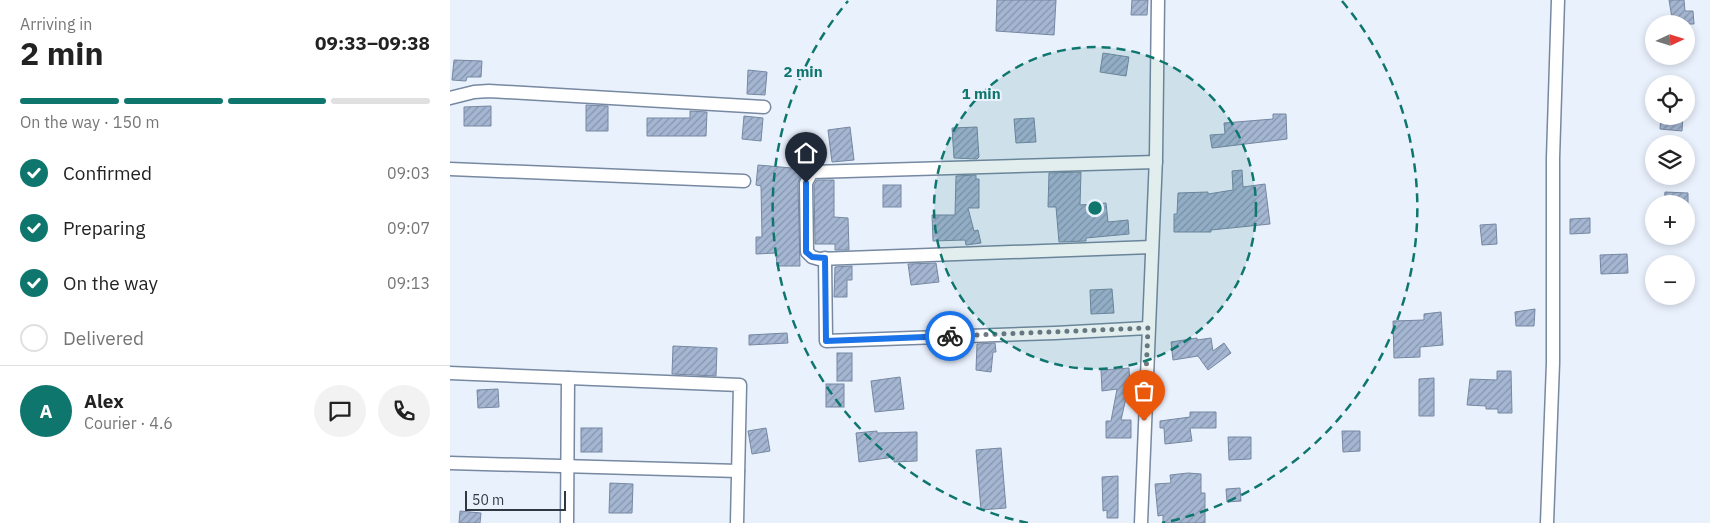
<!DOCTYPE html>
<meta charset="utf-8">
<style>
body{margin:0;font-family:"IBM Plex Sans",sans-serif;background:#f2f2f2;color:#222;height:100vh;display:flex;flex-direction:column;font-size:19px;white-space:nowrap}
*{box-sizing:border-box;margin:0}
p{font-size:16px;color:#767676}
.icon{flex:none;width:28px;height:28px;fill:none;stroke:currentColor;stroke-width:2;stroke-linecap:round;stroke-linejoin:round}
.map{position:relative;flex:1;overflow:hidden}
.panel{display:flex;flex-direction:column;background:#fff;width:450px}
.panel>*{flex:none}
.needle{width:32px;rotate:86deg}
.buttons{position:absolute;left:1195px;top:15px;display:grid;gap:10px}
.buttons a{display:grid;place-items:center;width:50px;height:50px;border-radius:50%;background:#fff;box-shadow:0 2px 8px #0003;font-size:25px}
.scale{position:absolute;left:15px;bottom:12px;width:101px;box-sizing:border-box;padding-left:5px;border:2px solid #303843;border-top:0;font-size:14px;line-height:18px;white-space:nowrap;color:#303843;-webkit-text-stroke:4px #e9f1fd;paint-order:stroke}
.pin{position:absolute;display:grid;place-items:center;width:42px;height:42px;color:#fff;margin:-51px -21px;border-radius:50% 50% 50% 0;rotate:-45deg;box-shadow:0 0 5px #0007}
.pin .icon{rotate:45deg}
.courier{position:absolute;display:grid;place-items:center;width:50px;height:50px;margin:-25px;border:4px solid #1a73e8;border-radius:50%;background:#fff;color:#222;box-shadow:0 1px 6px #0007}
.overview em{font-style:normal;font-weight:700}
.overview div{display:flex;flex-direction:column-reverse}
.overview{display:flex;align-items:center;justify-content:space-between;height:85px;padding:0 20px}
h1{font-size:32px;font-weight:700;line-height:38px}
.bar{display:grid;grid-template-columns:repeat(4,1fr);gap:8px 5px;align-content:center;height:60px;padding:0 20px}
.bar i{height:6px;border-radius:4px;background:#e0e0e0}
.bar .current{background:#0f766e}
.bar p{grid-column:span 4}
.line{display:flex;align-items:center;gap:12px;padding:0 20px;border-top:1px solid #e0e0e0}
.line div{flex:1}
.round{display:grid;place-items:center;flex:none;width:52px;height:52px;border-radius:26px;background:#f2f2f2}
ol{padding:0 20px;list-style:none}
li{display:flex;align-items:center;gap:15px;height:55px}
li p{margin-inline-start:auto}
li .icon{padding:5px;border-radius:50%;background:#0f766e;color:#fff;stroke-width:4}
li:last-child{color:#767676}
li i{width:28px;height:28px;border:2px solid #e0e0e0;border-radius:50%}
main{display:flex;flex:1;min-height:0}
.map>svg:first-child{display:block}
.building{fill:url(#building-hatch);stroke:#7688a1}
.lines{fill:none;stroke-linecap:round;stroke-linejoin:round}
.street-casing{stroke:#7788a1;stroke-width:15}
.street{stroke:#fff;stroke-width:12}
.done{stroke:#717984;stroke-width:5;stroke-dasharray:0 9}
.route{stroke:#1a73e8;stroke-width:6}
.ring{fill:none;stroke:#0f766e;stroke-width:2.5;stroke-dasharray:9 6}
.centre{fill:#0f766e;stroke:#e9f1fd;stroke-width:2.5}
.ring-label{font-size:15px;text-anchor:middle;font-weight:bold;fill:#0f766e;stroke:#e9f1fd;stroke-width:4;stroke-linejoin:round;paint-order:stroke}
</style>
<main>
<section class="panel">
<div class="overview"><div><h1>2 min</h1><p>Arriving in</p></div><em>09:33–09:38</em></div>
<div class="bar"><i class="current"></i><i class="current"></i><i class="current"></i><i></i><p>On the way · 150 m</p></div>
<ol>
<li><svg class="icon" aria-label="check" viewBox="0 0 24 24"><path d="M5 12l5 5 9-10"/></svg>Confirmed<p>09:03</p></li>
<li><svg class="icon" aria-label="check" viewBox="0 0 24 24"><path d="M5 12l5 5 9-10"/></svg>Preparing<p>09:07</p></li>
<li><svg class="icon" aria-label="check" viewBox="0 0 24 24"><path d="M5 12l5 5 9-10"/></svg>On the way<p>09:13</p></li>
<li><i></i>Delivered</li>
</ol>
<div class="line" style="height:90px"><b class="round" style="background:#0f766e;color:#fff">A</b><div><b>Alex</b><p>Courier · 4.6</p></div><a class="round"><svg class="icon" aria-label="chat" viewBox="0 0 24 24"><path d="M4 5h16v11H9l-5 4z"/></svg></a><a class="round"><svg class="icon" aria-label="phone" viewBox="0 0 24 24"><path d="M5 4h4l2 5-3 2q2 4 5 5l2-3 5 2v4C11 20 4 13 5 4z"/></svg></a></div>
</section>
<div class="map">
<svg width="1260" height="523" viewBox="0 0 1260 523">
<defs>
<pattern id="building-hatch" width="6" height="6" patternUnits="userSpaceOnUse" patternTransform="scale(1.25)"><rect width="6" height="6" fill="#a4b6d2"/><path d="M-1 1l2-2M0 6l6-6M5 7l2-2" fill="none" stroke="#8695ac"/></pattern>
</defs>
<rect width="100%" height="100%" fill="#e9f1fd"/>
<g class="building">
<polygon points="547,0 606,0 604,35 546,31"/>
<polygon points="682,0 698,0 697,15 681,15"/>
<polygon points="1219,0 1234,0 1235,11 1243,11 1244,24 1223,24"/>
<polygon points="653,53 679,57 676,76 650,72"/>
<polygon points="4,60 32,61 31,77 17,77 16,81 2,80"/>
<polygon points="298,70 317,72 315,95 297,94"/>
<polygon points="136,105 158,106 158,131 136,131"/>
<polygon points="41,106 41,126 14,126 14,107"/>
<polygon points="240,111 257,112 256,136 197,136 197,118 240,118"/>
<polygon points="823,114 836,114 837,139 762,148 760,135 775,134 774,123 823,119"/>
<polygon points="294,116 313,118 311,141 292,139"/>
<polygon points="1211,116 1233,116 1232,131 1210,129"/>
<polygon points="584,118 586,142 566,143 564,119"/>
<polygon points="400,127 404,160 382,162 378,130"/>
<polygon points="527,127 529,157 527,159 504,158 502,128"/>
<polygon points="308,165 353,169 348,183 350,266 327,266 326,253 306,254 306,237 312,237 311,186 306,185"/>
<polygon points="792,170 793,187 815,184 820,224 761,230 761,232 724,232 724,214 727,214 728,193 758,192 758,194 783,190 782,171"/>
<polygon points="631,172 630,205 656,203 658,222 678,220 679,234 636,238 636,241 609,242 606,207 598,207 599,173"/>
<polygon points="526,175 526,179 529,179 529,208 518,208 524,231 528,230 531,243 516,245 515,240 483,241 482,215 505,215 506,176"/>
<polygon points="367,180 384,180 384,217 398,218 399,250 385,250 385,244 365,244 364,185"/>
<rect x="433" y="185" width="18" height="22"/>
<polygon points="1215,192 1238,193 1238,204 1214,204"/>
<polygon points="1140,218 1140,233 1120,234 1120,219"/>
<polygon points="1046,224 1047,244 1032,245 1030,225"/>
<polygon points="1177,254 1178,273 1151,274 1150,255"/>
<polygon points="486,263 489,282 461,285 458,264"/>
<polygon points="402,266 402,280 397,280 397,297 384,297 385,267"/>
<polygon points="662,289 664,313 641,314 640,290"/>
<polygon points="1085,309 1084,326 1066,326 1065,312"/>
<polygon points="991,312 993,345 970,347 970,357 944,358 943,321 974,320 974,314"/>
<polygon points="337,333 338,343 299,345 299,335"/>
<polygon points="747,338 747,340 761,338 763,351 774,343 781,353 758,370 748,356 723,360 721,342"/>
<polygon points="545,343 546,352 543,352 541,372 526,370 527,344"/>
<polygon points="223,346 267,348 266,376 222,374"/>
<rect x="387" y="353" width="15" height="28"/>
<polygon points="679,368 680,389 678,389 671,420 681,420 681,438 656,438 656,421 661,421 667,389 652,391 651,370"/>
<polygon points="1047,371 1061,371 1062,413 1048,413 1048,409 1036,409 1036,406 1017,405 1020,379 1047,380"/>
<polygon points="450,377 454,409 425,412 421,381"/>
<polygon points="984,378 984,416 969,416 969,379"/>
<rect x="376" y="384" width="18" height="23"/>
<polygon points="48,389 49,407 28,408 27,390"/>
<polygon points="740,412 766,412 766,428 740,428 742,441 715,444 714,428 710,428 710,421 740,417"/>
<rect x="131" y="428" width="21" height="24"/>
<polygon points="316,428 320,451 302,454 298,431"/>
<polygon points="427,431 427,433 467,432 467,461 444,462 444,457 409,462 406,433"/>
<polygon points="892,431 910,431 910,451 893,452"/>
<polygon points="778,437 801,437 801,459 779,460"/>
<polygon points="551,448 556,508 531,510 526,450"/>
<polygon points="738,473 751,474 751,493 755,493 755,523 713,523 713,515 708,516 705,484 721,483 720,475"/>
<polygon points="668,476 668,518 657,518 657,510 653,511 652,477"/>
<polygon points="160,483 183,484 182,513 159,513"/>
<polygon points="790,488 791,501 777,502 776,489"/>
<polygon points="10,511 31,513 30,523 9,523"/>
</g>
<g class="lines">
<defs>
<g id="street">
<polyline points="0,98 24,92 39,91 314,107"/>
<polyline points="0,169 294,181"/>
<polyline points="702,247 369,259 362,257 357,252 356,183 362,172 706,162"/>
<polyline points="375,258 376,341 605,333 698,328"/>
<polyline points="0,373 290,385 287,523"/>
<polyline points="0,463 288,471"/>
<polyline points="117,523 118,378"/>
<polyline points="691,523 706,157 708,0"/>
<polyline points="1097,523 1103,363 1103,158 1108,0"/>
</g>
</defs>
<use href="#street" class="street-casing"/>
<use href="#street" class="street"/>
</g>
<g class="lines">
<polyline class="done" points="500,336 698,328 694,421"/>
<polyline class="route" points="356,183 356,252 362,257 375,258 376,341 500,336"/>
</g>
<circle cx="645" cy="208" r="161" fill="#0f766e" fill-opacity=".12"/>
<g class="ring">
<circle cx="645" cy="208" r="161"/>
<path d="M578 523A322 322 0 0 1 398 1M892 1A322 322 0 0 1 712 523"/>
</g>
<circle cx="645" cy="208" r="8" class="centre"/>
<g class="ring-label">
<text x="353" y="77">2 min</text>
<text x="531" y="99">1 min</text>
</g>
</svg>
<div class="buttons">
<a><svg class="needle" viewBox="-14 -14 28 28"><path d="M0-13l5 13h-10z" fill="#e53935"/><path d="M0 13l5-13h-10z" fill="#767676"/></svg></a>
<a><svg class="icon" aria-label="locate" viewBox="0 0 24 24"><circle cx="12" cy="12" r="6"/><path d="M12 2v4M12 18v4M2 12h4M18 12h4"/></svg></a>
<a><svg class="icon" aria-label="layers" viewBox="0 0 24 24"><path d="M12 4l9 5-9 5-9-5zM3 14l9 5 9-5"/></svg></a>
<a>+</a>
<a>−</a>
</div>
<div class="scale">50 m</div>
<div class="pin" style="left:694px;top:421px;background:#ea580c"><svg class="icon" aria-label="bag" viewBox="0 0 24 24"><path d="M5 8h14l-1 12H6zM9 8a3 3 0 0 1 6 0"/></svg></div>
<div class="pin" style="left:356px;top:183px;background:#1f2937"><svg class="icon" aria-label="home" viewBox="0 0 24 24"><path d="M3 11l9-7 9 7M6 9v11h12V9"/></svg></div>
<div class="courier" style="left:500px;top:336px"><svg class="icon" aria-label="bike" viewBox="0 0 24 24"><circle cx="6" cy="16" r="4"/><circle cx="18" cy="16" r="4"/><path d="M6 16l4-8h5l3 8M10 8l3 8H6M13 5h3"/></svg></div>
</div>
</main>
